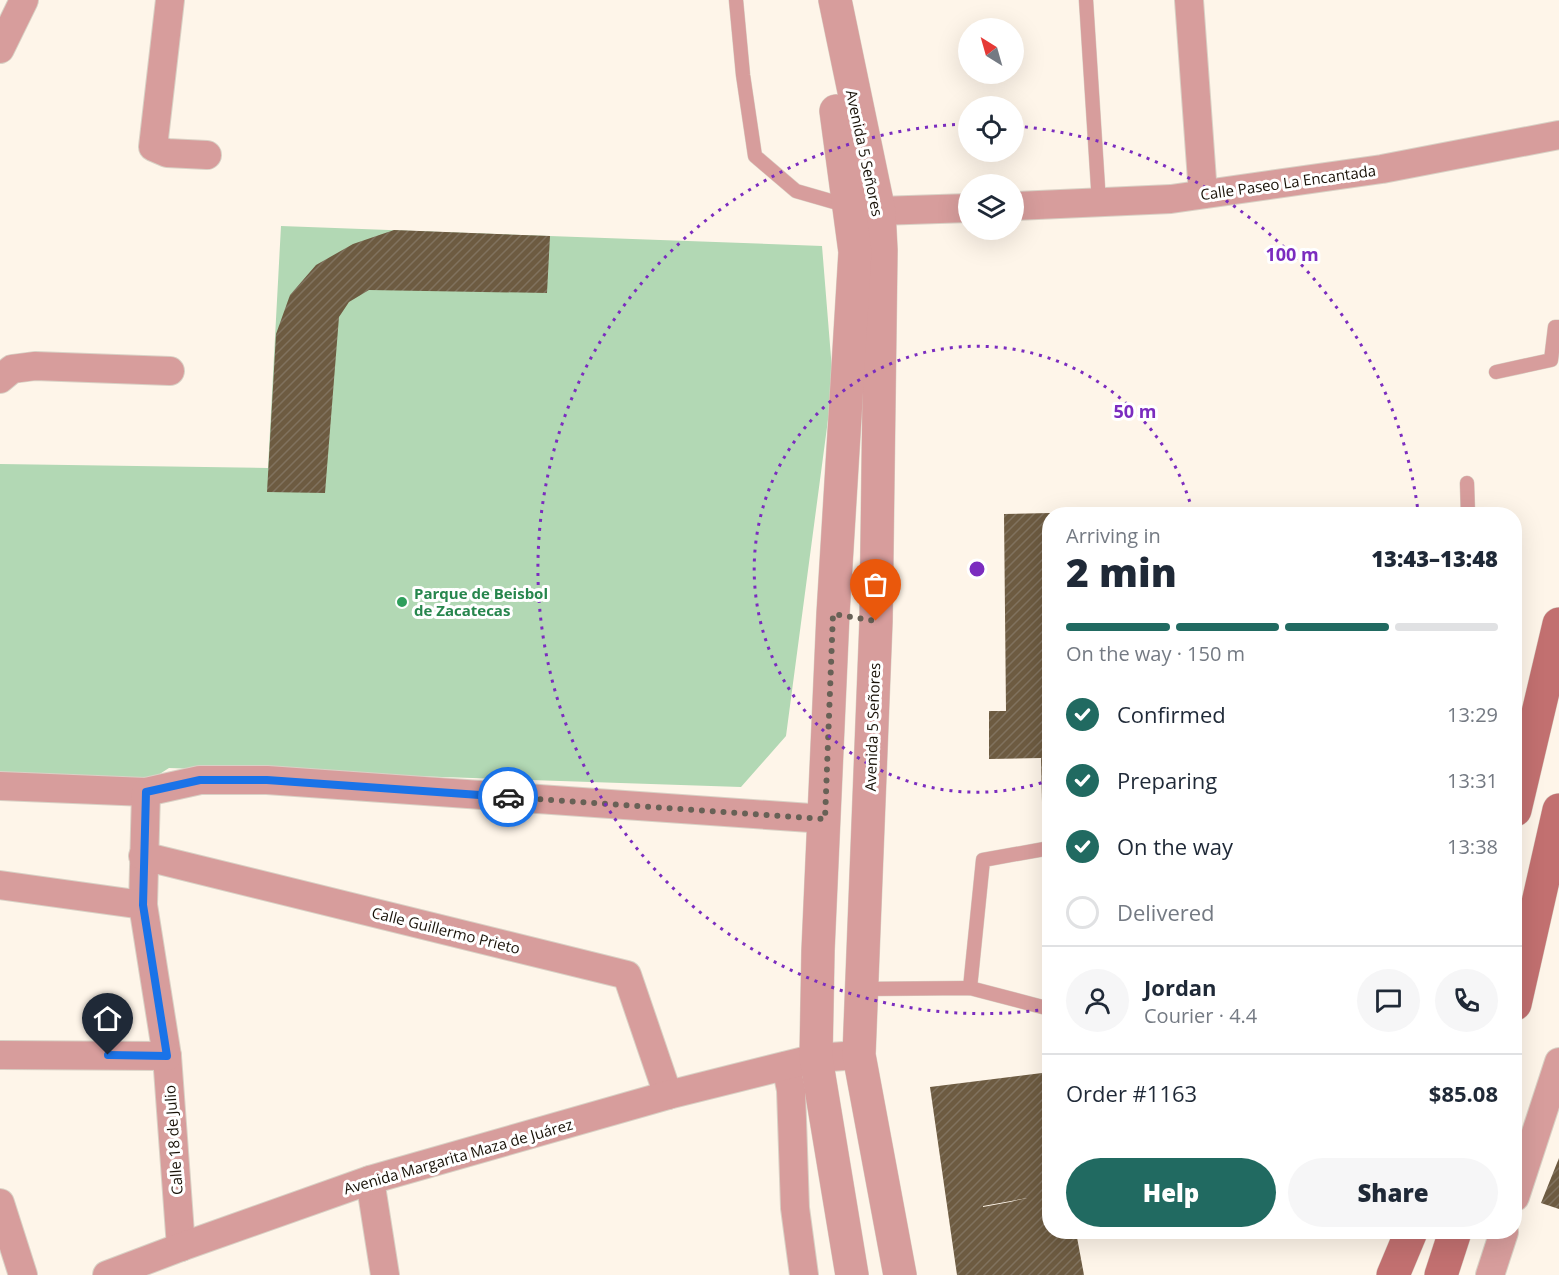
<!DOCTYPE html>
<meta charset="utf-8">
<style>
body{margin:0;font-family:"Open Sans",sans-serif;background:#f6f6f7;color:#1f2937;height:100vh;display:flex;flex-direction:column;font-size:22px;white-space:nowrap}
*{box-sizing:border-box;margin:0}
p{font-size:20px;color:#747a83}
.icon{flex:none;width:33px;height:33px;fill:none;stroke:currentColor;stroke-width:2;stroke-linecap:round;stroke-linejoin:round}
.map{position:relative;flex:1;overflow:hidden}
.sheet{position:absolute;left:1042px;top:507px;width:480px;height:732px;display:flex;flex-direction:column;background:#fff;border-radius:24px;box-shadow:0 6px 24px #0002}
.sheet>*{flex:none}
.needle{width:39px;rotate:323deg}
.buttons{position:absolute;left:958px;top:18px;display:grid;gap:12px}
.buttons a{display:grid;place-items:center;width:66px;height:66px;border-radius:50%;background:#fff;box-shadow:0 6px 24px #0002;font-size:30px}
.pin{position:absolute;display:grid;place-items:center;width:51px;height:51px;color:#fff;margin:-62px -26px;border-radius:50% 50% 50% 0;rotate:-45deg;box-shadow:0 0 6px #0007}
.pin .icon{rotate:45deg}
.courier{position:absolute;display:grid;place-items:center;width:60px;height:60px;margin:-30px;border:4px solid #1a73e8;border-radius:50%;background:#fff;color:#222;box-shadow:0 2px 8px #0007}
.overview em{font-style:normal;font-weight:800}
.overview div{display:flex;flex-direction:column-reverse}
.overview{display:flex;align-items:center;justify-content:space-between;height:102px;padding:0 24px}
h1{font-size:39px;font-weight:800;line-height:45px}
.bar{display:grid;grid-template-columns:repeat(4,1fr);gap:9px 6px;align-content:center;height:72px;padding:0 24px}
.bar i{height:8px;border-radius:4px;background:#e0e1e3}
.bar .active{background:#216a61}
.bar p{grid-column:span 4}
.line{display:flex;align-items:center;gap:15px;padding:0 24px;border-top:2px solid #e0e1e3}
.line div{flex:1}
.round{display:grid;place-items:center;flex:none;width:63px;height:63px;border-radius:32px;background:#f6f6f7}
ol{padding:0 24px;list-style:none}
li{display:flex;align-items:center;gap:18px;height:66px}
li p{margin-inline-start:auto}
li .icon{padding:6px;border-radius:50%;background:#216a61;color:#fff;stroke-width:4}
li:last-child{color:#747a83}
li i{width:33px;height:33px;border:3px solid #e0e1e3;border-radius:50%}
.cta{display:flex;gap:12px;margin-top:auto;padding:12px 24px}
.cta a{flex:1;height:69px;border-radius:36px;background:#216a61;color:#fff;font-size:24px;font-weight:800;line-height:69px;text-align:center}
.cta a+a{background:#f6f6f7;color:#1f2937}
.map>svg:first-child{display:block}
.pitch{fill:#b2d8b4}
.building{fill:url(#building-hatch);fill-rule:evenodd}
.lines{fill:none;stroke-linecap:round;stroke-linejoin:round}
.service-casing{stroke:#d9d1c5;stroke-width:15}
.minor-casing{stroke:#d9d1c5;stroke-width:30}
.tertiary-casing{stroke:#d9d1c5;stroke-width:34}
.secondary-casing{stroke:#d9d1c5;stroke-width:34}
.service{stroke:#d79d9c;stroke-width:14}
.minor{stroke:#d79d9c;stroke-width:28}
.tertiary{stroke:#d79d9c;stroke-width:33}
.secondary{stroke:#c27070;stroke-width:33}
.done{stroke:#686156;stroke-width:6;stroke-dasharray:0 10.8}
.route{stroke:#1a73e8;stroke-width:8}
.ring{fill:none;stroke:#7b2cbf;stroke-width:3;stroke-dasharray:3 6}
.leisure-dot{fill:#2e9e5b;stroke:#fff;stroke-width:2}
.labels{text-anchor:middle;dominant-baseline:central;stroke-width:6;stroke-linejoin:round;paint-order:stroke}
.street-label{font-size:15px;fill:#181107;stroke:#fff}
.leisure-label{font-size:15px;font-weight:bold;fill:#27864d;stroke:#fff;text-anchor:start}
.centre{fill:#7b2cbf;stroke:#fff;stroke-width:3}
.ring-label{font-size:18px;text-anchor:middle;font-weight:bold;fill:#7b2cbf;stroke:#fff;stroke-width:6;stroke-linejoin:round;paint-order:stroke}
</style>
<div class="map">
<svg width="1559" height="1275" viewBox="0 0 1559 1275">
<defs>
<pattern id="building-hatch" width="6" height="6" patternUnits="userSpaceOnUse" patternTransform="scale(1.5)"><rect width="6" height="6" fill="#6d5b41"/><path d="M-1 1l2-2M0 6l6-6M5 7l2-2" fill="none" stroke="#80725e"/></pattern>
</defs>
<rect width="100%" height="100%" fill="#fef5e9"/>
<polygon class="pitch" points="281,226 822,246 833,382 786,736 741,787 169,768 144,784 0,777 0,464 268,468"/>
<g class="building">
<polygon points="394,230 550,236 547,293 369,290 349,302 339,317 325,493 267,492 276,334 290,295 316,265 353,244"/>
<polygon points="1428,509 1428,514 1112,514 1112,512"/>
<polygon points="1050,513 1050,802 1042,802 1041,758 989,759 989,711 1006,711 1004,514"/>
<path d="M1050,1072V1232H1076L1084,1275H957L930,1087ZM1027,1198L1010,1202L983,1207V1206Z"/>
<polygon points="1559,1158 1559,1209 1541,1203"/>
</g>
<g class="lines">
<defs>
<g id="service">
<polyline points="736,0 743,75 755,156 796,191 848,206"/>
<polyline points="1086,0 1099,203"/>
<polyline points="1496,372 1551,360 1555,327 1559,327"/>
<polyline points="1467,483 1468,514"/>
<polyline points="970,988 983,860 1050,848"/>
<polyline points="861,989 970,988 1050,1009"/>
</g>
<g id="minor">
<polyline points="170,0 153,147 167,153 207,155"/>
<polyline points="1189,0 1203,194"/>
<polyline points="0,49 24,0"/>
<polyline points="1014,206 1171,199 1382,169 1559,135"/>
<polyline points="857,208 879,211 969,208"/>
<polyline points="0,379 12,369 35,366 170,371"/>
<polyline points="0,786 146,792 200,780 267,780 825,819"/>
<polyline points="146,792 143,905 167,1056 181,1247"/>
<polyline points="143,856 627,975 668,1095"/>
<polyline points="0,885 143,905"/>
<polyline points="0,1055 167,1056"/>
<polyline points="786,1066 791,1090 795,1208 804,1275"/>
<polyline points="370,1180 385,1275"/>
<polyline points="1515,1197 1559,1062"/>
<polyline points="0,1203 23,1275"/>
<polyline points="107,1275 181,1247 370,1180 668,1095 816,1058 859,1055"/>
<polyline points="1490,1275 1504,1232"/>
</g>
<g id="tertiary">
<polyline points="835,0 879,211 881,250 876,621 859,1055 900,1275"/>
<polyline points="836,111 855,252 833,614 818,951 816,1058 852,1275"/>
</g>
<g id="secondary">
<polyline points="1515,810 1559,624"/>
<polyline points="1515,1004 1559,810"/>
<polyline points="1393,1275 1411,1232"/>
<polyline points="1441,1275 1455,1232"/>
</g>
</defs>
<use href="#service" class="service-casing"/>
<use href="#minor" class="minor-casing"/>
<use href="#tertiary" class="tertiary-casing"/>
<use href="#secondary" class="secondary-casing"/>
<use href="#service" class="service"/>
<use href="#minor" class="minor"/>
<use href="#tertiary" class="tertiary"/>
<use href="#secondary" class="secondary"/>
</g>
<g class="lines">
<polyline class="done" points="508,797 825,819 833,614 876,621"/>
<polyline class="route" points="108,1055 167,1056 143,905 146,792 200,780 267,780 508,797"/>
</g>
<g class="ring">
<path d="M1050 780A223 223 0 1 1 1193 513"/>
<path d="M1047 1009A445 445 0 1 1 965 124M1016 126A445 445 0 0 1 1418 511"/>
</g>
<circle class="leisure-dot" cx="402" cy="602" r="6"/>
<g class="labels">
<g class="street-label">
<text transform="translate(865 153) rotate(78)">Avenida 5 Señores</text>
<text transform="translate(1288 182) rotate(-8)">Calle Paseo La Encantada</text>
<text transform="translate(872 727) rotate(-88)">Avenida 5 Señores</text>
<text transform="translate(446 930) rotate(14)">Calle Guillermo Prieto</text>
<text transform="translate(173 1140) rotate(-94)">Calle 18 de Julio</text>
<text transform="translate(458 1156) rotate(-16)">Avenida Margarita Maza de Juárez</text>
</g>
<g class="leisure-label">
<text x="414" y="593">Parque de Beisbol<tspan x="414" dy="17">de Zacatecas</tspan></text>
</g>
</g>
<circle cx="977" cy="569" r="9" class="centre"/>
<g class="ring-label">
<text x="1292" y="261">100 m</text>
<text x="1135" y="418">50 m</text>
</g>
</svg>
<div class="buttons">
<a><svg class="needle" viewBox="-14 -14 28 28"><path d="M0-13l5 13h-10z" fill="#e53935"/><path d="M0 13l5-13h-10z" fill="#747a83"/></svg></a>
<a><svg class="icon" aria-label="locate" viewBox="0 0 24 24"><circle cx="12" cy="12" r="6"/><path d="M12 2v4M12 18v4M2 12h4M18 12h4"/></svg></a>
<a><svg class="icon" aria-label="layers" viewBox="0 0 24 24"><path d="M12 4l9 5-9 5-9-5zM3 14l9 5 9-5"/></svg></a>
</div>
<div class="pin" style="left:876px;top:621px;background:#ea580c"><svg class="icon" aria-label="bag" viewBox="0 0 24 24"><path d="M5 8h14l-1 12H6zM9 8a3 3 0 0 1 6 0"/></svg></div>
<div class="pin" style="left:108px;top:1055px;background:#1f2937"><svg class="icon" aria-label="home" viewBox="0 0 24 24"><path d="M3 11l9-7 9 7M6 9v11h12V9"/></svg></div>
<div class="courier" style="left:508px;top:797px"><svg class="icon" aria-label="car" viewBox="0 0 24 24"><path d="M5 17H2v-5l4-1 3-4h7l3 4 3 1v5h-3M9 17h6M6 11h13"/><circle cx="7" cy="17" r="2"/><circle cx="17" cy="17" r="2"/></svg></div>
<section class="sheet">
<div class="overview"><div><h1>2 min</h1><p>Arriving in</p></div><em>13:43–13:48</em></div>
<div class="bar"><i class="active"></i><i class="active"></i><i class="active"></i><i></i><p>On the way · 150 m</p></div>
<ol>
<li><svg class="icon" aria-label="check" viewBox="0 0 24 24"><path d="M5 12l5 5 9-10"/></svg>Confirmed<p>13:29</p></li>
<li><svg class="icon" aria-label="check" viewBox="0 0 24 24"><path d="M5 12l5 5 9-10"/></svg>Preparing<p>13:31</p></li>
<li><svg class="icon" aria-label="check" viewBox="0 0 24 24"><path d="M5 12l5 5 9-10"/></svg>On the way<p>13:38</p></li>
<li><i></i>Delivered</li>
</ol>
<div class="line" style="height:108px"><a class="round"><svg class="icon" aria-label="person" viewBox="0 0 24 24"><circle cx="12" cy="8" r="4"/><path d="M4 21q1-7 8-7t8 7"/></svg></a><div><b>Jordan</b><p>Courier · 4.4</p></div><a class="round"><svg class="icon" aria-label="chat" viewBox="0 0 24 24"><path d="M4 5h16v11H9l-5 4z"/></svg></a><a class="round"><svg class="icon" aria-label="phone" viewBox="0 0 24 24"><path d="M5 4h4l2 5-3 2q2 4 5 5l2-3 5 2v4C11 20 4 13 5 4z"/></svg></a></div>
<div class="line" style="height:78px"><div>Order #1163</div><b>$85.08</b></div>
<div class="cta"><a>Help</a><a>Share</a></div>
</section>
</div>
